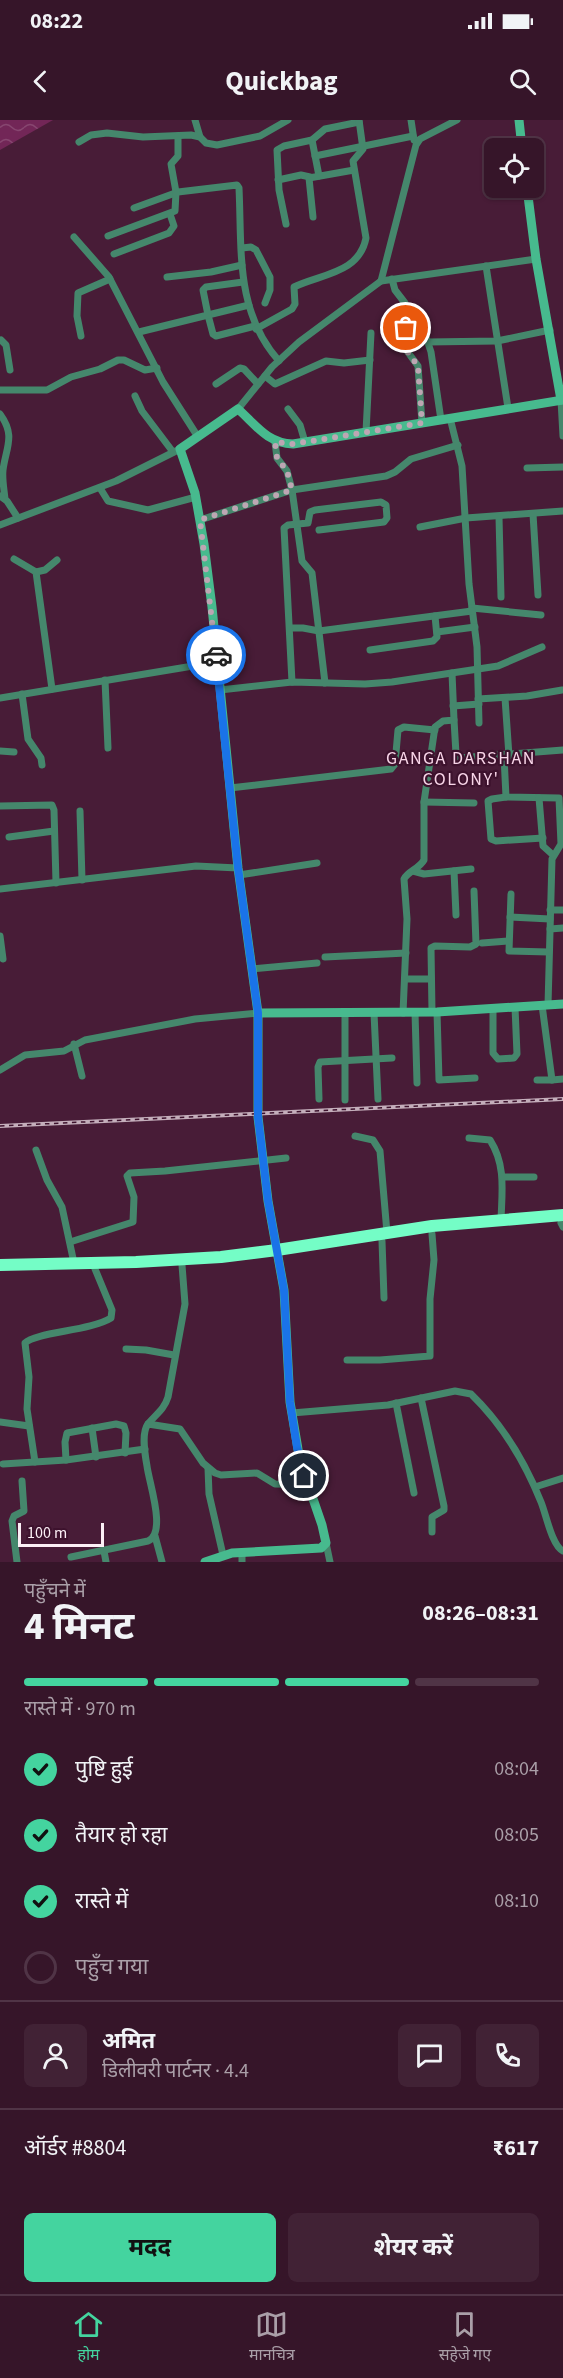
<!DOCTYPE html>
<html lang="hi">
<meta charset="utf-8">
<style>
body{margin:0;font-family:"Source Sans 3","Noto Sans Devanagari",sans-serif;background:#412235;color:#f1f3f6;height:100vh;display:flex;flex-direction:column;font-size:22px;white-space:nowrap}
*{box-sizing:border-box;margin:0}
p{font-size:20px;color:#aa9fa8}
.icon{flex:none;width:33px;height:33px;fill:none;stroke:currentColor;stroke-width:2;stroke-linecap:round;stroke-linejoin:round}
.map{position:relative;height:1442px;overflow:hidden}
.panel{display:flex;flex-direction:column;background:#361529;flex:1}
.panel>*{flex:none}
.tools{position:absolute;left:484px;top:18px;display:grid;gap:12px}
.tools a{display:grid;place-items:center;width:60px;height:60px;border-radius:9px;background:#361529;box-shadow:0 2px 4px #0004,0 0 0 2px #503446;font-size:30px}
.scale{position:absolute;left:18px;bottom:15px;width:86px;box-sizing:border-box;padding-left:6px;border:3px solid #fcf0f6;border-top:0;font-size:16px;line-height:21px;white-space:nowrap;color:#fcf0f6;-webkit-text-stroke:4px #3d122d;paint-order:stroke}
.pin{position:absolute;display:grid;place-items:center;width:51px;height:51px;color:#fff;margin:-26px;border:3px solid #fff;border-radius:50%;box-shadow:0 2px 6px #0007}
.courier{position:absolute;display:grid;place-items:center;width:60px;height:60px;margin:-30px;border:4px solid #1a73e8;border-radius:50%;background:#fff;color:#222;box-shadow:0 2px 8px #0007}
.summary em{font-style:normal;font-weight:700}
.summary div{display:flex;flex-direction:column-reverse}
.summary{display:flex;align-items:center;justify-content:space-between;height:102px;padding:0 24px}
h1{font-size:39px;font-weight:700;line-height:45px}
.bar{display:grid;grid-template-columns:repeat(4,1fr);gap:9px 6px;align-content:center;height:72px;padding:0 24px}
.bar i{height:8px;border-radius:4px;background:#503446}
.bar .on{background:#44d49f}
.bar p{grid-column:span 4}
.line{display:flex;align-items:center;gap:15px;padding:0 24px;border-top:2px solid #503446}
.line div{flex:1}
.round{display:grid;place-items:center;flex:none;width:63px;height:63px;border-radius:9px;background:#412235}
ol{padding:0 24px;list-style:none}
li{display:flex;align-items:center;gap:18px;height:66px}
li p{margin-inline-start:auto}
li .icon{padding:6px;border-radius:50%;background:#44d49f;color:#111;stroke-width:4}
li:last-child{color:#aa9fa8}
li i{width:33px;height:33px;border:3px solid #503446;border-radius:50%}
.cta{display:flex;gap:12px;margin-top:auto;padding:12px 24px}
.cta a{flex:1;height:69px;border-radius:9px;background:#44d49f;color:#111;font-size:24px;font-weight:700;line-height:69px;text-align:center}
.cta a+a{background:#412235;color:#f1f3f6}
.status{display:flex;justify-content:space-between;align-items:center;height:42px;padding:0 30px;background:#361529;direction:ltr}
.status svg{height:16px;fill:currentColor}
header{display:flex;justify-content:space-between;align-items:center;height:78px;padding:0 24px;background:#361529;font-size:27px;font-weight:700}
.menu{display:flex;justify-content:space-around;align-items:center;height:84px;border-top:2px solid #503446;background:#361529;font-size:16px;color:#aa9fa8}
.menu a{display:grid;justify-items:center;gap:3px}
.menu .on{color:#44d49f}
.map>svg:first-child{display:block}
.water{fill:url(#water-waves)}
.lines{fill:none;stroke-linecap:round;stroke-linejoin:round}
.street{stroke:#45876c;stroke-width:7}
.secondary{stroke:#47ba8e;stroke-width:9}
.highway{stroke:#74fdc6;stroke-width:12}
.rail-casing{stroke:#c4aebb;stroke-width:4}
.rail{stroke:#3d122d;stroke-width:1.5;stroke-dasharray:4.5;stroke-linecap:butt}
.done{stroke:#bda6b3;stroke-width:6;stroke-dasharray:0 10.8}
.route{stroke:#1a73e8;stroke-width:8}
.labels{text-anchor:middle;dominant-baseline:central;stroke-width:4.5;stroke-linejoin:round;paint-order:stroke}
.neighbourhood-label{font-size:18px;letter-spacing:1.5px;fill:#f8d5e8;stroke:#3d122d}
</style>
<div class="status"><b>08:22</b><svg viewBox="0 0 49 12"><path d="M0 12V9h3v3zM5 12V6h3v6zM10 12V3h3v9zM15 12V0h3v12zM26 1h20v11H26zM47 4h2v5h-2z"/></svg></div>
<header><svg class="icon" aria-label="back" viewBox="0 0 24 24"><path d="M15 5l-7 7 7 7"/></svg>Quickbag<svg class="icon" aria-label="search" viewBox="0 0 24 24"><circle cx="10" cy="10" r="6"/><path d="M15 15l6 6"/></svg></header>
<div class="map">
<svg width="563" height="1442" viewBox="0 0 563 1442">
<defs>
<pattern id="water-waves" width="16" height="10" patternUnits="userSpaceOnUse" patternTransform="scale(1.5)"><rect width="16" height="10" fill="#722657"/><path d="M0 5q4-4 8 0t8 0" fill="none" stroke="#874670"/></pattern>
</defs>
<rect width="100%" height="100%" fill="#481c37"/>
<polygon class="water" points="0,0 53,0 0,30"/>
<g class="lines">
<g class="street">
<polyline points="195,0 200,17"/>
<polyline points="411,0 414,20"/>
<polyline points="312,20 319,56"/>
<polyline points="79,22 91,15 107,13 143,17 191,15 200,17 206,23 217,25 260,16 288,0"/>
<path d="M315,36C348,29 380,23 413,16"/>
<polyline points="278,60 301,55 310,57"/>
<path d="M134,88L178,72L237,65L239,68C242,129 235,192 279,241"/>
<polyline points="313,97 309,58 354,50"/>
<polyline points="286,104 279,70 277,30 284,26 312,20 325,9 359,2"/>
<polyline points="108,116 175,91 176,72 171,44 178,36 178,16"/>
<polyline points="74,117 109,157 163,262 198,317"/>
<polyline points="242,128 251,127 256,130 270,157 270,170 265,183"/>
<polyline points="114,134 169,113 174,106 170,94"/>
<polyline points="486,146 508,288"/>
<polyline points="167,157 211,152 242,145"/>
<polyline points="392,159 395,170 405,183 407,231 418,246 422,303"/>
<polyline points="381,161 536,139"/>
<polyline points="249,185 208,195 213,214 216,216 255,206"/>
<polyline points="419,196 431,232 441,300"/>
<path d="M256,209L292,189L295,184L294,167C320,154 359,154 366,118L353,41L363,29L359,0"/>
<polyline points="139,212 208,195 203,170 206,167 243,162"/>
<polyline points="81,216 77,196 78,173 110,159"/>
<polyline points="1,220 6,225 10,250"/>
<polyline points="428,222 497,221 550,210"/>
<polyline points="265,256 275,264 326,241 344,243 370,240"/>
<polyline points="216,264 240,248 244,249 258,264"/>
<polyline points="0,270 47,270 71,257 100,249 118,240 124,240 145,250 157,248"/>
<polyline points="135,276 142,291 173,332"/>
<polyline points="561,280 563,316"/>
<polyline points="238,289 272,247 299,222 381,161 416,25 420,19 457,0"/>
<polyline points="288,289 300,305 305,322"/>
<path d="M0,294C16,316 6,327 3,350C2,359 4,369 5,379"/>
<polyline points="450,298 462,346 469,464 477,527 479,603"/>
<polyline points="366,312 371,213"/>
<polyline points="275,322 277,338 287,351 292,370 302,441 312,453 325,563"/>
<polyline points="527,348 563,347"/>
<polyline points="100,368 108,381 148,390 196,377"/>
<polyline points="0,376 7,381 18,398"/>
<polyline points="533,394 538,475"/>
<polyline points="499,397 501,477"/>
<polyline points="200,400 292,370 386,356 395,352 411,339 458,325"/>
<polyline points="0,405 116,361 180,329"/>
<polyline points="420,407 466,398 563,391"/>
<polyline points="14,439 36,452 52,569"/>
<polyline points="36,452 45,450 57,440"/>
<polyline points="472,488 541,495"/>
<polyline points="290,508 303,508 319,511 472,491"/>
<polyline points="437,512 475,507"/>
<polyline points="370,530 433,521 437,517 435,496"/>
<polyline points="105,560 108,628"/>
<polyline points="292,562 284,408 288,405 308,403 310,392 315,390 381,382 386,385 387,398 384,402 319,410"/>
<polyline points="220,570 292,562 365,564 392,562 498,546 542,527"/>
<polyline points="22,574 28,619 41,638 42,645"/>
<polyline points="0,578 217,542"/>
<polyline points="505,578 509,636"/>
<polyline points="478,579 527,576 562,570"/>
<polyline points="453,586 479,584"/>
<polyline points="454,600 456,634 459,638 563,630"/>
<polyline points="0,631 14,632"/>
<polyline points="504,636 506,677 559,678 561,724 552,739 548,885"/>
<polyline points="230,668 391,649 395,644 398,610 404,607 435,610"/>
<polyline points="506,677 492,679 488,681 491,719 496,721 543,718"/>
<polyline points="539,678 543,726 553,735"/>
<polyline points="424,682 474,683"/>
<polyline points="0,686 52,685 54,690 56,763"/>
<polyline points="80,691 82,760"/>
<polyline points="9,717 54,711"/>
<polyline points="413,751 424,754 471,749"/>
<polyline points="454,751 456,795"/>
<polyline points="239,755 317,743"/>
<polyline points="0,769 196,746 238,748"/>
<polyline points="511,774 509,831 549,832"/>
<polyline points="550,790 563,790"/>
<polyline points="510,797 550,799"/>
<polyline points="550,809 563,808"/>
<polyline points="0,816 3,839"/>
<polyline points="482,823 508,821"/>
<polyline points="325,837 406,833"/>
<polyline points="252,849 317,843"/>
<polyline points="405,859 431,859"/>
<polyline points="542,885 552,960 563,959"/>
<polyline points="493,889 493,933 498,939 514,938 517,934 515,887"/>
<polyline points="345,892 345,980"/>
<polyline points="415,892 417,963"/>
<polyline points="432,892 431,828 435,826 470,827 476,824 474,771"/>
<polyline points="437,892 439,960 475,958"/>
<polyline points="374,893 378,979"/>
<path d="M403,893L407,799L404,759C408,751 419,749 424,740V682L435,607L443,601L454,600L452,553"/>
<polyline points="74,924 82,956"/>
<polyline points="0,950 25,935 64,931 85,920 195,899 258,893"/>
<polyline points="537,960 552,960"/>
<polyline points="319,979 318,947 320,942 392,938"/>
<polyline points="355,1016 373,1020 380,1031 387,1113"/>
<path d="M469,1018L490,1020C506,1045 502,1071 501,1100"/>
<polyline points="36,1030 47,1060 62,1087 74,1143"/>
<polyline points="503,1057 534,1057"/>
<polyline points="561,1103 563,1107"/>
<polyline points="382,1121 384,1178"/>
<polyline points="70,1122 133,1102 134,1077 127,1056 130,1053 165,1051 286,1038"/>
<polyline points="126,1229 146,1230 174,1235"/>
<polyline points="347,1240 380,1240 430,1236 430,1179 434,1140 432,1114"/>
<polyline points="421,1278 444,1386 444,1390 432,1397 432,1412"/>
<polyline points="396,1283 414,1373"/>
<path d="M292,1293L388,1285L455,1271L471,1274C502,1304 525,1342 541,1382C546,1394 552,1426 563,1431"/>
<polyline points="0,1302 29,1306"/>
<polyline points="148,1304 180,1309 203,1343 215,1353 221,1355 257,1353 275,1364 307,1365"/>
<polyline points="92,1308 96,1337"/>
<polyline points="66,1340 65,1322 67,1313 116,1304 124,1306 126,1313 125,1333"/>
<path d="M35,1342L27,1289L29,1257L25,1223C36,1212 90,1211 111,1198L112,1190L95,1149"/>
<polyline points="3,1344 66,1340 145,1329"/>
<polyline points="208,1348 209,1374 223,1435"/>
<polyline points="535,1367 563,1358"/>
<polyline points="155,1416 162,1442"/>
<polyline points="326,1423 330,1442"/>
<polyline points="104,1431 106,1442"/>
<polyline points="242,1432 242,1442"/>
<path d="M71,1437L148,1421C167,1413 149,1363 147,1346C145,1335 141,1313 148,1304C156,1294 164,1290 168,1277L185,1184L182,1145"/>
<polyline points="17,1442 12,1401 14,1396 24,1391 22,1361"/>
</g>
<g class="secondary">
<polyline points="519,0 522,28"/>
<polyline points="527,68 536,139 561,280"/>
<polyline points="258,893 437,892 563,884"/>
<path d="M205,1442L232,1433L321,1428L326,1423L322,1405L300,1341L290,1282L284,1170L268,1081L258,997V893L238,748L212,487L204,424L195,373L180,329L238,289C256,305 267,323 293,324L563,280"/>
</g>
<polyline class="highway" points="0,1145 136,1142 221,1137 277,1130 432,1106 563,1095"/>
<defs>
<polyline id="rail" points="0,1006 563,979"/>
</defs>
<use href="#rail" class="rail-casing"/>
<use href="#rail" class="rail"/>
</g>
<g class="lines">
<polyline class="done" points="216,535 200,400 292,370 287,351 277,338 275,322 293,324 422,303 418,246 407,231 406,208"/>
<polyline class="route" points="216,535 238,748 258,893 258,997 268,1081 284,1170 290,1282 297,1327 304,1356"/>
</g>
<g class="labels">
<g class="neighbourhood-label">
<text x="461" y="638">GANGA DARSHAN<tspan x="461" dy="21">COLONY'</tspan></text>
</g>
</g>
</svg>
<div class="tools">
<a><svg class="icon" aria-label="locate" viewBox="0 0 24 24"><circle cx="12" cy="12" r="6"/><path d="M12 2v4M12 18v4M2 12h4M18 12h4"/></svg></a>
</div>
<div class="scale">100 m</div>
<div class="pin" style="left:406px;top:208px;background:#ea580c"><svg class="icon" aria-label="bag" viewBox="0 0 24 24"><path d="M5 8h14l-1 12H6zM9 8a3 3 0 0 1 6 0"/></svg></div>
<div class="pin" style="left:304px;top:1356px;background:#1f2937"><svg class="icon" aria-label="home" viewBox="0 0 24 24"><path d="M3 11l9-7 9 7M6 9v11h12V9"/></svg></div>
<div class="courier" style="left:216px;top:535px"><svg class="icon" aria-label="car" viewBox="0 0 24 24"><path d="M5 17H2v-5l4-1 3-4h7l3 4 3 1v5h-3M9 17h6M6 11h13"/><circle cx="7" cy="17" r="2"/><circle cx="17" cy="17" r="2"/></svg></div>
</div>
<section class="panel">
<div class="summary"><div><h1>4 मिनट</h1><p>पहुँचने में</p></div><em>08:26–08:31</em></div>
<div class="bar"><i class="on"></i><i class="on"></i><i class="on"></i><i></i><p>रास्ते में · 970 m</p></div>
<ol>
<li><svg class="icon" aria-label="check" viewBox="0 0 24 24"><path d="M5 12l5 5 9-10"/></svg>पुष्टि हुई<p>08:04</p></li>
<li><svg class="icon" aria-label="check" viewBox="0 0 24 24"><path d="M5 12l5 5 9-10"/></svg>तैयार हो रहा<p>08:05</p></li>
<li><svg class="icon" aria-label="check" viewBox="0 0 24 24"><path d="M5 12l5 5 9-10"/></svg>रास्ते में<p>08:10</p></li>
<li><i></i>पहुँच गया</li>
</ol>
<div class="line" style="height:108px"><a class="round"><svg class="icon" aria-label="person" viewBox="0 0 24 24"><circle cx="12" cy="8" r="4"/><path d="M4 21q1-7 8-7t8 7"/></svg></a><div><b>अमित</b><p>डिलीवरी पार्टनर · 4.4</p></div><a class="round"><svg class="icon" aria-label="chat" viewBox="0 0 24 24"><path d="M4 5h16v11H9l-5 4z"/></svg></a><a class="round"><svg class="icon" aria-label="phone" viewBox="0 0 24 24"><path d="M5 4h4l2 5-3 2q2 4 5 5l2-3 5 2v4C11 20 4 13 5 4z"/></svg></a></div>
<div class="line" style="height:78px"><div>ऑर्डर #8804</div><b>₹617</b></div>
<div class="cta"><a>मदद</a><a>शेयर करें</a></div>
</section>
<nav class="menu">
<a class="on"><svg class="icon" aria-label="home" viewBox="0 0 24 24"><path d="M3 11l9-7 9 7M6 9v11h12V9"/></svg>होम</a>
<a><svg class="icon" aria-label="map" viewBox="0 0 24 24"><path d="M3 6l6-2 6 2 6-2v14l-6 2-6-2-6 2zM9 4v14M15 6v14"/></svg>मानचित्र</a>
<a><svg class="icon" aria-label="saved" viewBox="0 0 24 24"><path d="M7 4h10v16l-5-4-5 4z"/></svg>सहेजे गए</a>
</nav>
